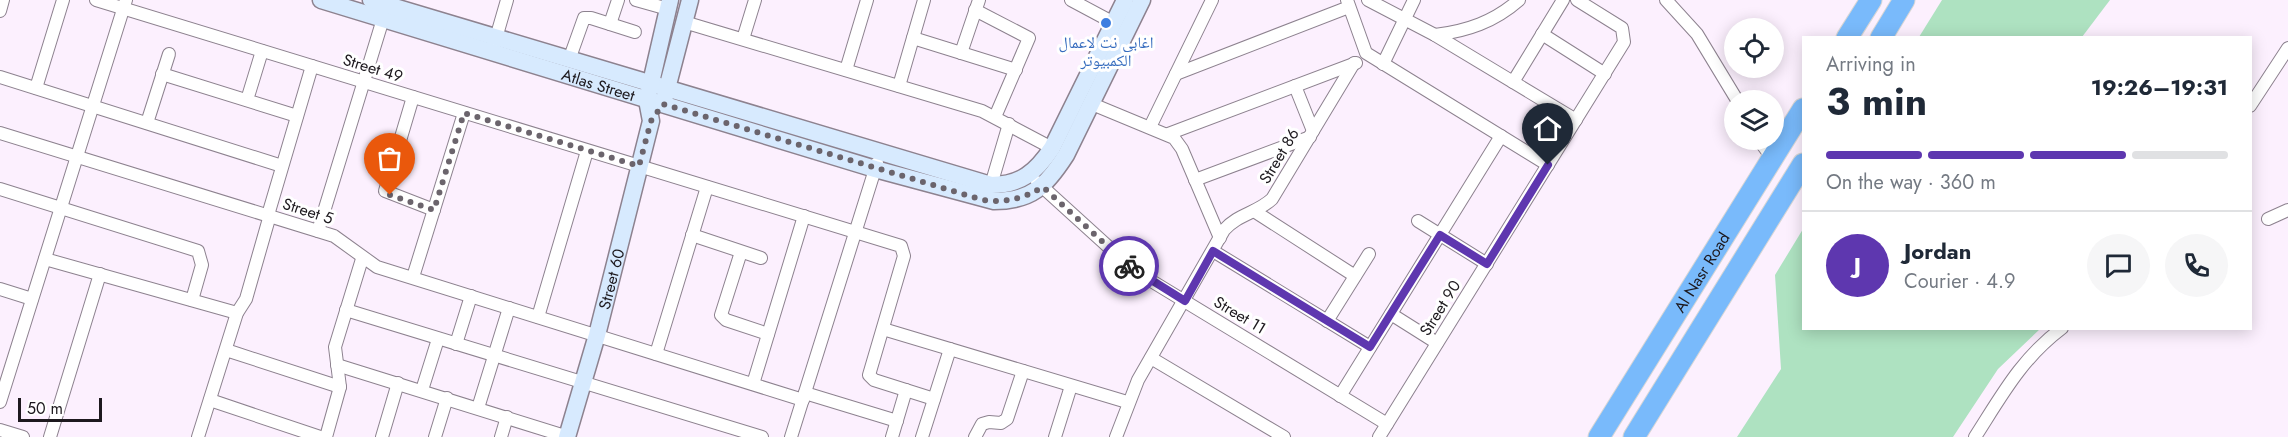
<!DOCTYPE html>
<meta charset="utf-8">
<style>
body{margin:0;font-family:Jost,"Noto Naskh Arabic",sans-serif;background:#f6f6f7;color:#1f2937;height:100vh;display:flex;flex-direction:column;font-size:22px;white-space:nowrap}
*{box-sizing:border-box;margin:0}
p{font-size:20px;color:#747a83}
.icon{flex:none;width:33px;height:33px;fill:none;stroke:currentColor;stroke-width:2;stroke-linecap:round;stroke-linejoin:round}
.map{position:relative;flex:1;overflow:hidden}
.details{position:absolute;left:1802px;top:36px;width:450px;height:294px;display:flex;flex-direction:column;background:#fff;border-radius:0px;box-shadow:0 3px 15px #0003}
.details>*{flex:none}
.controls{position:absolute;left:1724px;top:18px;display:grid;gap:12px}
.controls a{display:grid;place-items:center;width:60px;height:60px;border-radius:50%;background:#fff;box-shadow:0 3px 15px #0003;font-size:30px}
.scale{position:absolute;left:18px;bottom:15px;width:84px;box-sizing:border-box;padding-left:6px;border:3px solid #1d191e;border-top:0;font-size:16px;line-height:21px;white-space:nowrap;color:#1d191e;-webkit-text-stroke:4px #fff;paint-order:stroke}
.pin{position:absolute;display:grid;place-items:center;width:51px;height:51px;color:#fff;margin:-62px -26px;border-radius:50% 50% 50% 0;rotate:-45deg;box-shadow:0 0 6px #0007}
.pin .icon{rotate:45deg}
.courier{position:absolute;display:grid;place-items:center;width:60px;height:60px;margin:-30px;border:4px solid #5e37af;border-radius:50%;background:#fff;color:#222;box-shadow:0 2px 8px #0007}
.head em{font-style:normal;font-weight:700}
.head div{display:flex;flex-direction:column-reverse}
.head{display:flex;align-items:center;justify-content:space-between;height:102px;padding:0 24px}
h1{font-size:39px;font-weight:700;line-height:45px}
.bar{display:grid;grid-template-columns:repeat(4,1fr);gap:9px 6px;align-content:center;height:72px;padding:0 24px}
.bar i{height:8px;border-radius:4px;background:#e0e1e3}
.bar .current{background:#5e37af}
.bar p{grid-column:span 4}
.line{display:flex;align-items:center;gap:15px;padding:0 24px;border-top:2px solid #e0e1e3}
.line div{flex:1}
.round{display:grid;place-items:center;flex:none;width:63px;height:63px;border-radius:32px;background:#f6f6f7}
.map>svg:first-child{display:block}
.green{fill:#aee2c1}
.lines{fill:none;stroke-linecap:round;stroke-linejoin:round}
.street-casing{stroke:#8d828f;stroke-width:14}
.secondary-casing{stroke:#8d828f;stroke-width:19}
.highway-casing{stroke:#d6d6d6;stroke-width:23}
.street{stroke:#fff;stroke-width:12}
.secondary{stroke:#d7eafe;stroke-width:16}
.highway{stroke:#79bafb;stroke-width:21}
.done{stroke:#6b646c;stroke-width:6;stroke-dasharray:0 10.8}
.route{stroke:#5e37af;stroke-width:8}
.shop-dot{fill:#3f7fe0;stroke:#fff;stroke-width:2}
.labels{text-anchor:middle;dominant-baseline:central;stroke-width:6;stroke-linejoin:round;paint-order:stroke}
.shop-label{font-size:16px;fill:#366cbe;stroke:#fff}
.street-label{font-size:16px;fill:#1d191e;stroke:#fff}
</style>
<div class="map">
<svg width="2288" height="437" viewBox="0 0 2288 437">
<rect width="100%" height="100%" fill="#fcf0fe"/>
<g class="green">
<polygon points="1942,0 2110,0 2082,37 1919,37"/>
<polygon points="1803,229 1803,328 2040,329 1998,369 1953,437 1737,437 1781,369 1775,275"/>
</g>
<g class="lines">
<defs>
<g id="street">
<polyline points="96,0 901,246 904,256 869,375 874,380 934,399"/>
<polyline points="636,0 668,9"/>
<polyline points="1071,0 1114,23"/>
<polyline points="1347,0 1366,53 1548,165"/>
<polyline points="1368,0 1435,35 1576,120"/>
<polyline points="1666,0 1697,34 1737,100"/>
<polyline points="975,10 1029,38 995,117"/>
<polyline points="0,11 3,0"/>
<polyline points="684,22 982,111 1052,148"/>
<polyline points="610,24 618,0"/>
<polyline points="1542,34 1605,74"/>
<path d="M1435,35C1467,31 1494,22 1519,0"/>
<polyline points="913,38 1016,70"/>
<polyline points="743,39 755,0"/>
<polyline points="494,45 507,0"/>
<polyline points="961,53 979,0"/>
<polyline points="569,60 584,18 591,18 635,32"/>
<polyline points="1383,64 1414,0"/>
<polyline points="846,70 867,0"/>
<polyline points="162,74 297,116"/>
<polyline points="1176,74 1349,7"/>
<polyline points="0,77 282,166"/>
<polyline points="1513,82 1563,0"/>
<polyline points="899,86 924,0"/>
<polyline points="1295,86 1313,131"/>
<polyline points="36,88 63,0"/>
<polyline points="413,97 385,191 434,210"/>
<polyline points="247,100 262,51"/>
<polyline points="1092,104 1174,138 1182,149 1220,238"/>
<polyline points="2250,106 2288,48"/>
<polyline points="147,123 169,54"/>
<polyline points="1150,127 1212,0"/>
<polyline points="0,133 334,236 377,267 803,400"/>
<polyline points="1168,134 1356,63"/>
<polyline points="1759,140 1772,158"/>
<polyline points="1195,180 1310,137"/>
<polyline points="1037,182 1135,271 1387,424"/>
<polyline points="991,185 1009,124"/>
<polyline points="0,189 198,251 202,265 192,300"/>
<polyline points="1254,211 1355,276"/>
<polyline points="268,215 312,66"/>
<polyline points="2268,219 2288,210"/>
<polyline points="1418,221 1487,264"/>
<polyline points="318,231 383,19"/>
<polyline points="692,235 761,258"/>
<polyline points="1213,251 1370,347"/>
<polyline points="741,252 721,315 726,320 768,334"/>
<polyline points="45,259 237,313"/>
<polyline points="413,277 464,113"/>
<polyline points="0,289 32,299"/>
<polyline points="346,310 762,437"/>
<polyline points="1391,314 1437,343"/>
<polyline points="538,317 587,151"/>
<polyline points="1327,321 1369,254"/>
<polyline points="883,329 1127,402"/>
<polyline points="456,344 471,296"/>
<polyline points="226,350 340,387"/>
<polyline points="656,354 707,187"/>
<polyline points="1151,358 1284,437"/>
<polyline points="337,365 568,437"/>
<polyline points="753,384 804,216"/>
<polyline points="422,390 438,339"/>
<polyline points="805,393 897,421"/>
<polyline points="1340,396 1501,136"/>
<polyline points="210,400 320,437"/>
<polyline points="0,402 126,0"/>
<polyline points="478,408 509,308"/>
<polyline points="0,430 23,437"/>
<polyline points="50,437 100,274"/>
<polyline points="198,437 237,313 246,299 270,215"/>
<polyline points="326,437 340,387 335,347 362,259"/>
<polyline points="382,437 398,383"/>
<polyline points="435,437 447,398"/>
<polyline points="501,437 507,417"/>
<polyline points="791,437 877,163"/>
<polyline points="892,437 906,390"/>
<polyline points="922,437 950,349"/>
<polyline points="975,437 982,424 989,422 1001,423 1007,419 1023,371"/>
<polyline points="1055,437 1071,386"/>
<path d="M1116,437L1138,380L1224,230C1238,214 1257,213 1272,199L1354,63"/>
<polyline points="1379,437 1624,42 1622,28 1577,0"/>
<path d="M1975,437C2002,395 2021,359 2062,328"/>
</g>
<g id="secondary">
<path id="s1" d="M321,0L875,169L994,201C1032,201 1046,186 1066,155L1142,0"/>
<path d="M371,0L991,185C1021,185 1036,172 1052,148L1125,0"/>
<polyline points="664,100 690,0"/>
<path id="s2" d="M567,437L597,335L651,121L647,100L670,0"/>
</g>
<g id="highway">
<polyline points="1847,38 1871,0"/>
<polyline points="1881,38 1904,0"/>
<path id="s3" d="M1599,437L1803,109"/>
<polyline points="1634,437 1803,164"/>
</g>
</defs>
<use href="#street" class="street-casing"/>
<use href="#secondary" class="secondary-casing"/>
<use href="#highway" class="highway-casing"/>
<use href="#street" class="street"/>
<use href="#secondary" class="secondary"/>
<use href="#highway" class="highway"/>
</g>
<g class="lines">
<path class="done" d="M390,195L434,210L464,113L639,166L651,121L663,104L983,200C1005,203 1023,199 1043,187L1129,266"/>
<polyline class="route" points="1129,266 1185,301 1213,251 1370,347 1440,235 1487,264 1548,165"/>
</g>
<circle class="shop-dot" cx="1106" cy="23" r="6"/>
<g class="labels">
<g class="shop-label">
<text x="1106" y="42">اغابى نت لاعمال<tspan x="1106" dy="18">الكمبيوتر</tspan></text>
</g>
<g class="street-label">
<text transform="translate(373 68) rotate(17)">Street 49</text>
<text stroke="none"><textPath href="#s1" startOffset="290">Atlas Street</textPath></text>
<text transform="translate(1279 156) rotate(-59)">Street 86</text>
<text transform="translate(308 211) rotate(18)">Street 5</text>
<text stroke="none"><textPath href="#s3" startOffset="194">Al Nasr Road</textPath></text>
<text stroke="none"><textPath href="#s2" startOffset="164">Street 60</textPath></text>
<text transform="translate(1440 308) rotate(-58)">Street 90</text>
<text transform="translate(1240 315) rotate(31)">Street 11</text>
</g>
</g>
</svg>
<div class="controls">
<a><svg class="icon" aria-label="locate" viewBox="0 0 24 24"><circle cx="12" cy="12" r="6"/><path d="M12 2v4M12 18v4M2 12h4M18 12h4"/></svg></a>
<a><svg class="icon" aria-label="layers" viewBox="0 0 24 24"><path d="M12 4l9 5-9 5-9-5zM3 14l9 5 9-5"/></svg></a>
</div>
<div class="scale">50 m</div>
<div class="pin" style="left:390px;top:195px;background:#ea580c"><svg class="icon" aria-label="bag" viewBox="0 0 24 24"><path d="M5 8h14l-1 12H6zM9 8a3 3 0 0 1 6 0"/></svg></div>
<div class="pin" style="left:1548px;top:165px;background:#1f2937"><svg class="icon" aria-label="home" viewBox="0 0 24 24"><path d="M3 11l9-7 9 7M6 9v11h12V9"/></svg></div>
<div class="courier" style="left:1129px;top:266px"><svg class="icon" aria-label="bike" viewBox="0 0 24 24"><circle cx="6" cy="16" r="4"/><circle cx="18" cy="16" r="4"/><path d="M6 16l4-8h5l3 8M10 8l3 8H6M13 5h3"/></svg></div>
<section class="details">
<div class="head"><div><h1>3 min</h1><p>Arriving in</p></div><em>19:26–19:31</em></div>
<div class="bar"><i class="current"></i><i class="current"></i><i class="current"></i><i></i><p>On the way · 360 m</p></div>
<div class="line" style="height:108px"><b class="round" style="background:#5e37af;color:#fff">J</b><div><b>Jordan</b><p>Courier · 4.9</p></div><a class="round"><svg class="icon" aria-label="chat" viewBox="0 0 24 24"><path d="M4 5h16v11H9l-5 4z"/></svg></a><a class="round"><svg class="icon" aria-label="phone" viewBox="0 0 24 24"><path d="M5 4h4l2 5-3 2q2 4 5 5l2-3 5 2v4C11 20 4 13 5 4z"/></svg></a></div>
</section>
</div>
